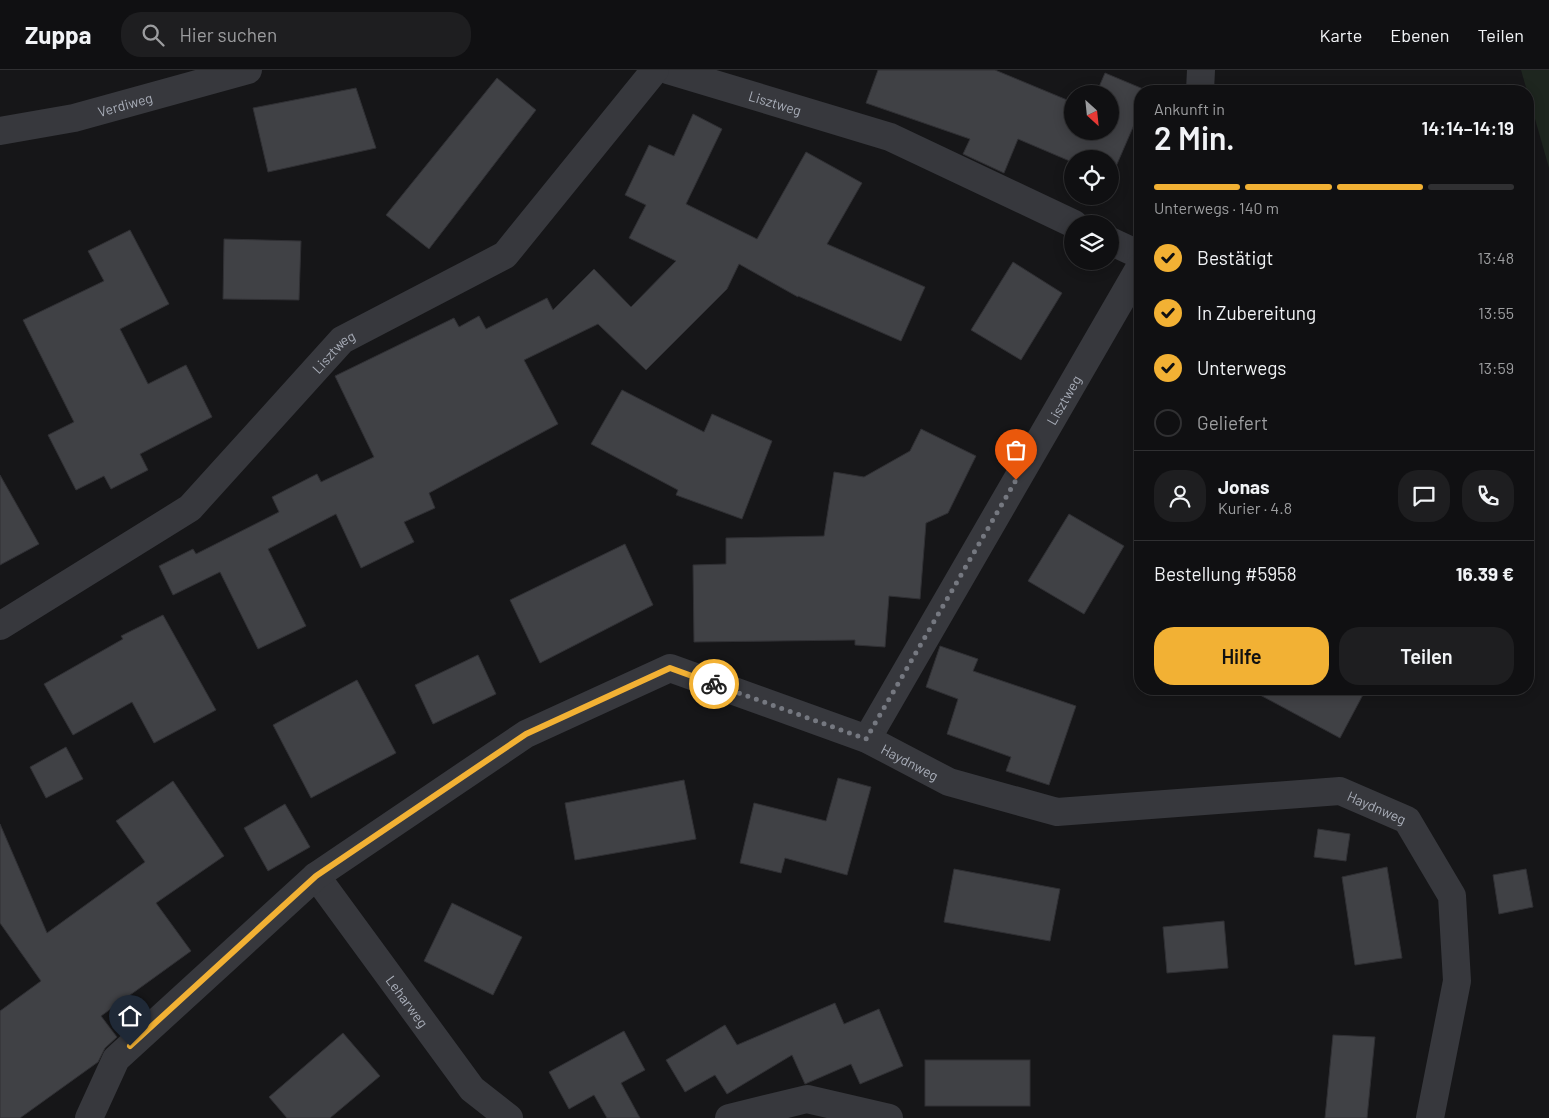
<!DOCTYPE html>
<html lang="de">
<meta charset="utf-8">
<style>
body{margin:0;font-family:Barlow,sans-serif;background:#1e1e20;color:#f1f3f6;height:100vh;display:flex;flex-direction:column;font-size:19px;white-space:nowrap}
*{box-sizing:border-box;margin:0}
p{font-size:16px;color:#9c9d9f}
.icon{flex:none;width:28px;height:28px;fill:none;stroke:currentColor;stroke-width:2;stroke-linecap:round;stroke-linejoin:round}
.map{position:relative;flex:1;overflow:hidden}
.panel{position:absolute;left:1134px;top:15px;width:400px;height:610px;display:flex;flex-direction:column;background:#101012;border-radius:20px;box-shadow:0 2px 12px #0003,0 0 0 1px #303032}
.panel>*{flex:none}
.needle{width:32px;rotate:153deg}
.fabs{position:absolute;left:1064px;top:15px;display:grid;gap:10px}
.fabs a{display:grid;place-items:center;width:55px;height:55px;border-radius:50%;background:#101012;box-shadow:0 2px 12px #0003,0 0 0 1px #303032;font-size:25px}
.pin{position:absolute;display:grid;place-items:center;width:42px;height:42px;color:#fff;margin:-51px -21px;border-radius:50% 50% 50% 0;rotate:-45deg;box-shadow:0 0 5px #0007}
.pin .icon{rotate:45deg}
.courier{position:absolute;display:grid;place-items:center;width:50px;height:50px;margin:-25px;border:4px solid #f2b134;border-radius:50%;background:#fff;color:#222;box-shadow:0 1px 6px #0007}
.summary em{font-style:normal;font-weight:600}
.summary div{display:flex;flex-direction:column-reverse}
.summary{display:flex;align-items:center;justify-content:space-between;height:85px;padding:0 20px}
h1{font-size:32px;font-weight:600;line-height:38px}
.bar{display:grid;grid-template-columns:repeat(4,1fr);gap:8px 5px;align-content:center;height:60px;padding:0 20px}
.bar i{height:6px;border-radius:4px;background:#303032}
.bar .active{background:#f2b134}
.bar p{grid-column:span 4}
.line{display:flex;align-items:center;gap:12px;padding:0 20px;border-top:1px solid #303032}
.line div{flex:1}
.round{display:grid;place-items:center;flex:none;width:52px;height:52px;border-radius:20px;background:#1e1e20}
ol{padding:0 20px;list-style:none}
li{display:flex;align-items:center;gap:15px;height:55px}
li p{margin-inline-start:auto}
li .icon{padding:5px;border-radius:50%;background:#f2b134;color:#111;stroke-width:4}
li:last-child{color:#9c9d9f}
li i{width:28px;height:28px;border:2px solid #303032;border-radius:50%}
.primary-button{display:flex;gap:10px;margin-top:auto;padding:10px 20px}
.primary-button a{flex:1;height:58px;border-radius:20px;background:#f2b134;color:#111;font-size:20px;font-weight:600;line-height:58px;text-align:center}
.primary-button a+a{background:#1e1e20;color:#f1f3f6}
header{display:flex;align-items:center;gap:30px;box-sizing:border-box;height:70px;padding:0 25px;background:#101012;border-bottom:1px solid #303032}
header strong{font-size:24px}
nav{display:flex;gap:28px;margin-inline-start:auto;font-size:18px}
.search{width:350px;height:45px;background:#1e1e20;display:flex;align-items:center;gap:12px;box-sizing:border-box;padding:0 18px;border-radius:20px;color:#9c9d9f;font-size:19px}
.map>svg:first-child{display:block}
.green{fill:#1e261f}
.building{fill:#404145;stroke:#303034}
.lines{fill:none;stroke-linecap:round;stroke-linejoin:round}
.street{stroke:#37383d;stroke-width:28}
.done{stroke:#757880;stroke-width:5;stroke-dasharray:0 9}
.route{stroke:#f2b134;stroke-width:6}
.labels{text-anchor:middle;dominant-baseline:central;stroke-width:4;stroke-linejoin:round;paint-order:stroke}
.street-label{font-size:14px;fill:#a8adb8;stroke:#111113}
</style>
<header>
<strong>Zuppa</strong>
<div class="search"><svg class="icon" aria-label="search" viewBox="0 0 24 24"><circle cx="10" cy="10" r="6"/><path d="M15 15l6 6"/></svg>Hier suchen</div>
<nav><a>Karte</a><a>Ebenen</a><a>Teilen</a></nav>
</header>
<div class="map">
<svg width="1549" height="1048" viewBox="0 0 1549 1048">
<rect width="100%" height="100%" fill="#161618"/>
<polygon class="green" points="1521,0 1549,0 1549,98"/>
<g class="building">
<polygon points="878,0 995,0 1072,32 1072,61 1110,61 1110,24 1096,24 1105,3 1148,21 1140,21 1140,41 1111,108 1110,108 1110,89 1072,89 1072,92 1018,69 1004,103 963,84 970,69 866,33"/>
<polygon points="497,8 536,40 429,179 386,145"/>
<polygon points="356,18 376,78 268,102 253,38"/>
<polygon points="693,44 722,59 686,134 757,169 806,82 862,113 827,174 925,217 901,271 798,226 798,227 739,194 727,219 646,300 598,254 524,290 558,354 429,423 435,438 404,452 414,472 361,498 336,444 268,479 306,556 258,579 220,502 173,525 159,496 193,479 196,484 279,442 272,427 317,404 321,412 374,387 335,306 454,248 459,257 479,246 486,259 547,228 553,240 594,199 631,237 676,191 629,168 646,135 625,125 649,75 674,86"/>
<polygon points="130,160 169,234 120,259 148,314 186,295 212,347 140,384 148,400 111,419 104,406 76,420 48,365 74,352 23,250 104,211 88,181"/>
<polygon points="224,169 301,171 299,230 223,229"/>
<polygon points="1013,192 1062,223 1021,290 971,260"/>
<polygon points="622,320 704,362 712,344 772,371 742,449 676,425 678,420 591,374"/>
<polygon points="921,359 976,386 948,443 926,453 920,529 889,526 885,577 855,575 855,570 694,572 693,495 726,494 726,468 824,466 834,402 864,407 910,381"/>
<polygon points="0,405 39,474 0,495"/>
<polygon points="1069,444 1124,476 1084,544 1028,511"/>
<polygon points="625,474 653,535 540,593 510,530"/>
<polygon points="163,545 216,640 154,673 132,632 73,665 44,614 123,569 121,566"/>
<polygon points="940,576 978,589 973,601 1076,636 1049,715 1006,701 1011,687 947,664 958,629 926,617"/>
<polygon points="478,585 496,624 433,654 415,615"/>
<polygon points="357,610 396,683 311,728 273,655"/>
<polygon points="1249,619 1366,619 1340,668"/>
<polygon points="66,677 83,709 46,728 30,697"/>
<polygon points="838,708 871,717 847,805 785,788 781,803 740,793 754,733 826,751"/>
<polygon points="684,710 696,769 575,790 565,733"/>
<polygon points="173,711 224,786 156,833 191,881 101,946 117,967 105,978 98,992 20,1048 0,1048 0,941 41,911 0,853 0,754 47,863 145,792 116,751"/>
<polygon points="285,734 310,777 268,801 244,758"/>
<polygon points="1318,759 1350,764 1346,791 1314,787"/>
<polygon points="1387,797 1402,888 1355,895 1342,807"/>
<polygon points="954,799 1060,819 1050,871 944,852"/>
<polygon points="1526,799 1533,837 1499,844 1493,805"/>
<polygon points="452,833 522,867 493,925 424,891"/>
<polygon points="1224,851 1228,898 1167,903 1163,857"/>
<polygon points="835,933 844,954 879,939 903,996 860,1014 851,994 805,1014 792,985 727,1024 715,1005 685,1022 666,990 725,955 737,975"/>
<polygon points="624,961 645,1000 621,1013 640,1048 607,1048 594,1025 569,1039 549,1002"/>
<polygon points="343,963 380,1006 330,1048 287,1048 269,1027"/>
<polygon points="1333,965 1375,967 1367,1048 1325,1048"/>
<rect x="925" y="990" width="105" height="46"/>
</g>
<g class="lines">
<g class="street">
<path id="s1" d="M668,0L890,67L1074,154"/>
<polyline points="1200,21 1201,0"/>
<path id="s2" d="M0,61L74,48L248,0"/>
<polyline points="1110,171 1140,185"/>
<path id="s3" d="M0,556L190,438L342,270L505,185L655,0"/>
<path id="s4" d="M867,669L1140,197"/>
<path id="s5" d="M316,806L472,1019L509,1048"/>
<path id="s6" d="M89,1048L116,989L316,806L526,664L670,598L867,669L949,712L1057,742L1340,721L1407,750L1452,826L1457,911L1430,1048"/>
<polyline points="729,1048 807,1029 889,1048"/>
</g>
</g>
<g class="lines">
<polyline class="done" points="714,614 866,669 1016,410"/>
<polyline class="route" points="130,976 316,806 526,664 670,598 714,614"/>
</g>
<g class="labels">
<g class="street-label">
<text stroke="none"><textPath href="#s1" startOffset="112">Lisztweg</textPath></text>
<text stroke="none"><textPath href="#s2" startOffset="128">Verdiweg</textPath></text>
<text stroke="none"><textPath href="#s3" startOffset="436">Lisztweg</textPath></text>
<text stroke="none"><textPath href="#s4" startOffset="392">Lisztweg</textPath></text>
<text stroke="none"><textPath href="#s6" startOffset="1006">Haydnweg</textPath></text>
<text stroke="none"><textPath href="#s6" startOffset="1486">Haydnweg</textPath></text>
<text stroke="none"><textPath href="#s5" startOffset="155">Leharweg</textPath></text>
</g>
</g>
</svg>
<div class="fabs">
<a><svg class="needle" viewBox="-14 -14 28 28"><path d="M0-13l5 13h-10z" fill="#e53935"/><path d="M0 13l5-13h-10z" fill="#9c9d9f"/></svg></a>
<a><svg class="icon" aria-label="locate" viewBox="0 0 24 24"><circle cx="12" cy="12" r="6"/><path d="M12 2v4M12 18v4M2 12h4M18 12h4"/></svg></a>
<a><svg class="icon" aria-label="layers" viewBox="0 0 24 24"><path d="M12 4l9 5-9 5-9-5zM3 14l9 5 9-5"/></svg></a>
</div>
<div class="pin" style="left:1016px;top:410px;background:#ea580c"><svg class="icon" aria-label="bag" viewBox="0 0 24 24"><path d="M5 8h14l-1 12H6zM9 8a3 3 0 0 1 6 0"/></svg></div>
<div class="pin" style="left:130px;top:976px;background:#1f2937"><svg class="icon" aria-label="home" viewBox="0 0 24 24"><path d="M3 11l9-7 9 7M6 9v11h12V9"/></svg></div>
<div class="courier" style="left:714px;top:614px"><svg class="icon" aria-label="bike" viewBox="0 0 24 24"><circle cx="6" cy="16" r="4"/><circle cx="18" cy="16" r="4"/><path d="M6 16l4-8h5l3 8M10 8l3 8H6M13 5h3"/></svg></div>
<section class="panel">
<div class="summary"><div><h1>2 Min.</h1><p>Ankunft in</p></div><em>14:14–14:19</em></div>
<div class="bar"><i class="active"></i><i class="active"></i><i class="active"></i><i></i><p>Unterwegs · 140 m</p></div>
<ol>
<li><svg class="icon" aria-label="check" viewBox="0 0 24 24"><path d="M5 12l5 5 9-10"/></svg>Bestätigt<p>13:48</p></li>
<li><svg class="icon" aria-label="check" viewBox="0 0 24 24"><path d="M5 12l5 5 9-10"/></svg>In Zubereitung<p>13:55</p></li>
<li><svg class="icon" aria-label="check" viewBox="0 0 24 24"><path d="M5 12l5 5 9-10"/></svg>Unterwegs<p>13:59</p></li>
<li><i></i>Geliefert</li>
</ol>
<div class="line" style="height:90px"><a class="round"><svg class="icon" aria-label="person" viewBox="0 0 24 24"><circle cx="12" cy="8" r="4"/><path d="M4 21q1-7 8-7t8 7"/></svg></a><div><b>Jonas</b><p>Kurier · 4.8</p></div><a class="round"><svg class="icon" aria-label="chat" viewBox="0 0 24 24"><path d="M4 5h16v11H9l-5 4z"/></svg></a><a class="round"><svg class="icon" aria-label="phone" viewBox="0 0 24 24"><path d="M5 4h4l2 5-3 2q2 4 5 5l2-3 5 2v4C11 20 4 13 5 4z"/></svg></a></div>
<div class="line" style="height:65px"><div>Bestellung #5958</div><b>16.39 €</b></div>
<div class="primary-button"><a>Hilfe</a><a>Teilen</a></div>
</section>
</div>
